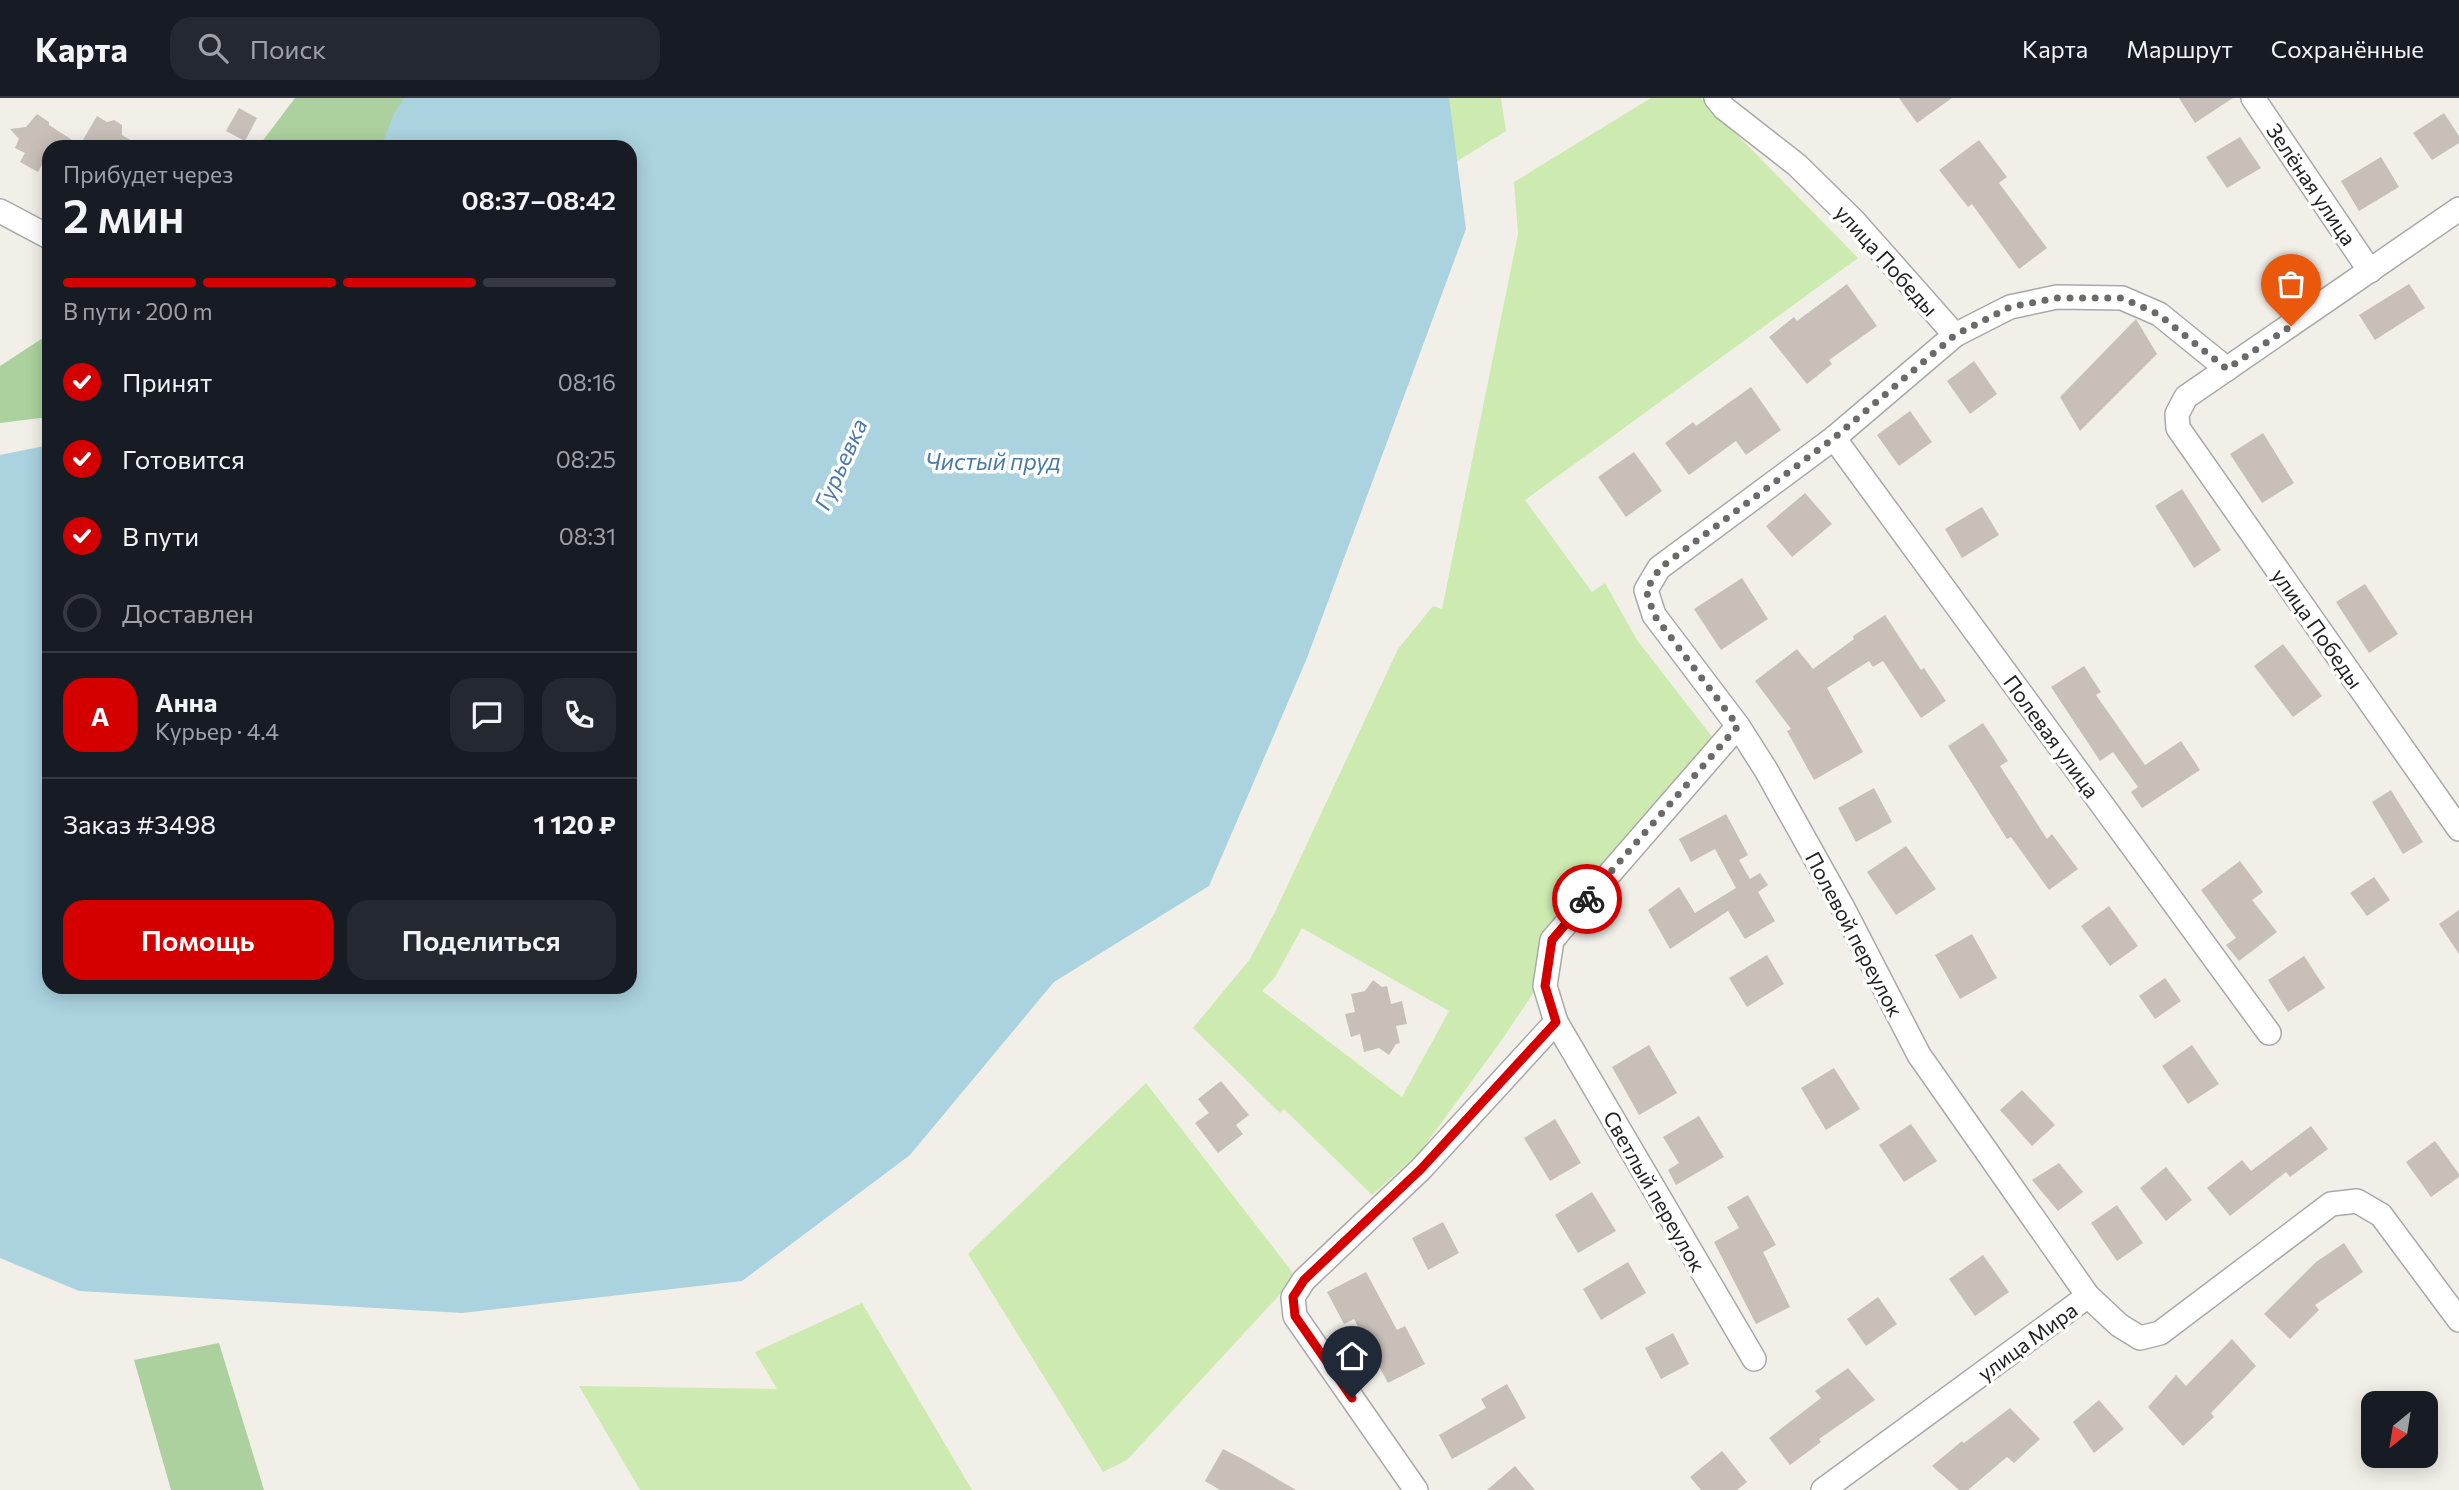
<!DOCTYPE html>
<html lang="ru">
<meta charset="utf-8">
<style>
body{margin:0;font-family:Commissioner,sans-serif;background:#242831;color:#f1f3f6;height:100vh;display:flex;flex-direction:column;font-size:26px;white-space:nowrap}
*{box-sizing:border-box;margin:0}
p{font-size:23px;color:#9ea1a6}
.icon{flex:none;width:38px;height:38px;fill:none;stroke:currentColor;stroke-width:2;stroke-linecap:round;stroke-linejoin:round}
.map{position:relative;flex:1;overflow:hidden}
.sheet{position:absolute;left:42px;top:42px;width:595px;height:854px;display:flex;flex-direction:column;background:#171b24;border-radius:21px;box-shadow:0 4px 18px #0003}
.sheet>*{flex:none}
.needle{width:46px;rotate:210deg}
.buttons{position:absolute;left:2361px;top:1293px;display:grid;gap:14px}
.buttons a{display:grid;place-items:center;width:77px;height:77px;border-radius:14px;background:#171b24;box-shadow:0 4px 18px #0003;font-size:35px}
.pin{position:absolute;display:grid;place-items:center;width:60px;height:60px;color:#fff;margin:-72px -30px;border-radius:50% 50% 50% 0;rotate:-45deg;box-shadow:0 0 7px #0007}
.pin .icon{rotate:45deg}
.courier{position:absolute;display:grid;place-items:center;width:70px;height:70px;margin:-35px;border:5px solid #d40000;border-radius:50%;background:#fff;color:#222;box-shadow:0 2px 9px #0007}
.summary em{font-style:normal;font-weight:600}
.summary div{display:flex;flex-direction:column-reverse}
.summary{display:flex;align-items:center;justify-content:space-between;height:119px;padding:0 21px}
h1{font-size:46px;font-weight:600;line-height:52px}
.bar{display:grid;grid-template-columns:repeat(4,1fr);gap:10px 7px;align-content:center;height:84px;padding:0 21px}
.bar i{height:9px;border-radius:5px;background:#363941}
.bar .on{background:#d40000}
.bar p{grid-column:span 4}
.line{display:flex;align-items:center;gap:18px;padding:0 21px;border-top:2px solid #363941}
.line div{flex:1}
.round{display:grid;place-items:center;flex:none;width:74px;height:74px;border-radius:21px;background:#242831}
ol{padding:0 21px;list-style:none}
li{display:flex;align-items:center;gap:21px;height:77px}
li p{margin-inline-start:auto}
li .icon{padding:7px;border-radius:50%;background:#d40000;color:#fff;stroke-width:4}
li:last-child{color:#9ea1a6}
li i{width:38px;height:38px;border:4px solid #363941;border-radius:50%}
.primary-button{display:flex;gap:14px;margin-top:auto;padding:14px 21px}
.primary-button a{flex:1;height:80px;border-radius:21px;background:#d40000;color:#fff;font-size:28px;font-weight:600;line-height:80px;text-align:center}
.primary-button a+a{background:#242831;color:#f1f3f6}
header{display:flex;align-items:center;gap:42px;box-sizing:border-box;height:98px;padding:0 35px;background:#171b24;border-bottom:2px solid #363941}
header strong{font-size:33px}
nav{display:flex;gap:38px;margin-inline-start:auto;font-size:24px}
.search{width:490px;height:63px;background:#242831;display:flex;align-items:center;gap:18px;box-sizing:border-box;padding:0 24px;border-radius:21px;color:#9ea1a6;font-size:26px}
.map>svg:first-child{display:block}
.grass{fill:#cdebb0;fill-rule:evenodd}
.forest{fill:#add19e}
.water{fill:#aad3df}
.building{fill:#c7bfb8}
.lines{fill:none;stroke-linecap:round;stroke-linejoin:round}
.minor-casing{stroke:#a9a9a9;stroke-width:26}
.minor{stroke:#fff;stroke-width:23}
.done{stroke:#6b6a68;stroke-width:7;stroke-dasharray:0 12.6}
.route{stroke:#d40000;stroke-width:9}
.labels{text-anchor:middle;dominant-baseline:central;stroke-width:7;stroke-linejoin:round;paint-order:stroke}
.street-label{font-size:21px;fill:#222;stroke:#fff}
.water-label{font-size:23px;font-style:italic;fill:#4a7aab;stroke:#fff}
</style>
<header>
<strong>Карта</strong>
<div class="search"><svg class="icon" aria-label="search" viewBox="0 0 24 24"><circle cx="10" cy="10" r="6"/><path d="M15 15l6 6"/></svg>Поиск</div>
<nav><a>Карта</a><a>Маршрут</a><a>Сохранённые</a></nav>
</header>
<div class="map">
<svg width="2459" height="1392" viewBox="0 0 2459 1392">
<rect width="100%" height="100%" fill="#f2efe9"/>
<g class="grass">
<polygon points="1446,0 1501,0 1506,33 1438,75"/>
<path d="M1651,0H1701L1858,160L1525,402L1592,494L1605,485L1637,542L1713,640L1609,783L1501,943L1420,1054L1372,1097L1284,1011L1280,1015L1193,930L1250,861L1275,814L1398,551L1433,508L1442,511L1518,136L1514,84ZM1302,830L1449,913L1402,999L1262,893L1275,879Z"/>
<polygon points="1146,985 1296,1179 1127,1362 1103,1374 968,1156"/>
<polygon points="862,1205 972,1392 640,1392 579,1288 777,1291 755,1254"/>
</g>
<g class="forest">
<polygon points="295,0 411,0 389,49 258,49"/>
<polygon points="49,236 49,319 0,325 0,268"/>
<polygon points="219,1245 264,1392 171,1392 134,1262"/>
</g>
<polygon class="water" points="404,0 1449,0 1466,131 1307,560 1209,788 1054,884 910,1057 742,1183 462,1215 79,1193 0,1160 0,357 49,347 49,889 630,889 630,49 381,49 393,18"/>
<g class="building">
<polygon points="1899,0 1952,0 1917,25"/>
<polygon points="2179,0 2233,0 2195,25"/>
<polygon points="239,10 257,20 245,43 226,33"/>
<polygon points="2444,15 2459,38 2459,45 2432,62 2413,35"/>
<polygon points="37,16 49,24 49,27 80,47 97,18 107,24 114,22 122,27 122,37 142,49 53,47 49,49 49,54 38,74 20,64 25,55 15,50 19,41 10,31 26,29"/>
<polygon points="2240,39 2261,70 2227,90 2206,59"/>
<polygon points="1979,42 2007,79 1999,85 2047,150 2019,171 1972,106 1968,109 1939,72"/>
<polygon points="2381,59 2399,89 2359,113 2341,83"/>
<polygon points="1847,186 1877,228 1829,262 1832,266 1807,286 1769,239 1794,219 1797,223"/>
<polygon points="2409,186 2425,210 2375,242 2359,217"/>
<polygon points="2136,221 2157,256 2080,333 2060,299"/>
<polygon points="1974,263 1997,296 1970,316 1947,283"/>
<polygon points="1751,289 1781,332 1746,357 1736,343 1689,377 1665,345 1693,324 1696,328"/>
<polygon points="1910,313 1932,344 1899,368 1877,337"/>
<polygon points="2263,335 2294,385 2262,405 2230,356"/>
<polygon points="1634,354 1662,393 1626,419 1598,379"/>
<polygon points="2182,391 2221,452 2194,470 2155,408"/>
<polygon points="1805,395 1832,426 1792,459 1766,428"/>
<polygon points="1982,409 1999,437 1962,460 1945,431"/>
<polygon points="1742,480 1768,521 1721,552 1694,511"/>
<polygon points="2365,486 2398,536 2369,555 2336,504"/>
<polygon points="1885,517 1921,572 1924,570 1946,603 1921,620 1883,563 1873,569 1869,563 1827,590 1863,654 1814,682 1787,633 1791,631 1755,583 1797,551 1813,571 1854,541 1853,538"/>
<polygon points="2283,546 2322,598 2293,619 2254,568"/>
<polygon points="2084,568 2101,594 2096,597 2145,667 2181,643 2200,672 2142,710 2131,694 2138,689 2113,654 2100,663 2051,589"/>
<polygon points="1983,625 2008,663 2000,668 2047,741 2052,736 2078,771 2049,792 2011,739 2007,741 1948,648"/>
<polygon points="1874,690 1892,724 1856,744 1838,710"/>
<polygon points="2391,692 2423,744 2403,756 2372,704"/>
<polygon points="1726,716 1748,757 1739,762 1750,781 1760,775 1768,787 1758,794 1775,823 1745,841 1728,813 1670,851 1648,812 1679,789 1695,815 1736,790 1715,751 1691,764 1679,741"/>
<polygon points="1906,748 1936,791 1896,817 1867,774"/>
<polygon points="2240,763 2263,794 2252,802 2277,834 2239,863 2226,847 2236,840 2201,792"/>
<polygon points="2374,779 2390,802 2367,818 2350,795"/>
<polygon points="2109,808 2138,848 2110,868 2081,828"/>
<polygon points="2459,812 2459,856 2439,826"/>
<polygon points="1972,836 1997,880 1960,901 1935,857"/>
<polygon points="1767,857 1784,886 1747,909 1729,880"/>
<polygon points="2304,858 2325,890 2288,914 2268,882"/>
<polygon points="2165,880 2181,903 2155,921 2139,898"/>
<polygon points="1373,882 1382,889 1387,888 1391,906 1402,903 1407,926 1396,928 1400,945 1396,946 1389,957 1379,950 1364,954 1360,936 1351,939 1345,916 1355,914 1351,896 1365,893"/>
<polygon points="1649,947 1677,995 1639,1017 1612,969"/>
<polygon points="2192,947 2219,986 2188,1006 2162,968"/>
<polygon points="1834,970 1860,1011 1826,1032 1801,990"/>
<polygon points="1221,983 1249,1017 1236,1027 1243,1036 1218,1055 1195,1025 1209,1015 1198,1001"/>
<polygon points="2022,992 2055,1027 2032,1048 2000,1012"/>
<polygon points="1699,1018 1724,1059 1676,1087 1668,1072 1679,1065 1663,1039"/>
<polygon points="1555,1021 1581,1065 1550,1083 1524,1040"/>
<polygon points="1911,1026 1937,1063 1904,1084 1879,1047"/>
<polygon points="2311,1028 2328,1051 2290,1079 2286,1074 2230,1118 2207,1090 2242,1062 2251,1073"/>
<polygon points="2435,1043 2459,1076 2459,1079 2431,1099 2406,1064"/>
<polygon points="2059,1065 2083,1094 2058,1113 2032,1082"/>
<polygon points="2166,1069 2192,1102 2166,1123 2140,1090"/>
<polygon points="1592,1094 1616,1133 1578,1155 1555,1117"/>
<polygon points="1748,1097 1776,1147 1763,1154 1790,1209 1756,1226 1714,1144 1739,1130 1727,1109"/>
<polygon points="2117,1107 2143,1145 2117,1163 2091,1125"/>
<polygon points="1443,1124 1459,1155 1428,1172 1412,1140"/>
<polygon points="2344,1145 2363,1174 2315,1207 2319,1212 2290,1241 2264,1216 2316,1164"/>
<polygon points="1983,1157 2009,1194 1975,1218 1949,1181"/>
<polygon points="1628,1164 1646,1195 1601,1222 1583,1191"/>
<polygon points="1366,1174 1397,1232 1405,1228 1425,1266 1388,1285 1354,1221 1344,1226 1327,1194"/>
<polygon points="1878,1199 1897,1226 1866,1248 1847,1221"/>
<polygon points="1673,1235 1689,1266 1661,1281 1645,1250"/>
<polygon points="2232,1241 2256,1268 2211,1315 2214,1319 2183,1348 2148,1309 2176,1277 2186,1288"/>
<polygon points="1848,1270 1875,1302 1819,1341 1821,1344 1790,1367 1769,1340 1821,1300 1815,1293"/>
<polygon points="1507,1286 1526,1320 1452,1361 1439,1337 1486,1310 1481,1301"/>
<polygon points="2099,1302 2124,1331 2094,1355 2073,1324"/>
<polygon points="2010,1310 2040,1341 2014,1365 2007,1359 1968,1392 1959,1392 1932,1368 1962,1343 1964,1345"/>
<polygon points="1223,1351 1248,1364 1296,1392 1220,1392 1205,1383"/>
<polygon points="1722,1353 1747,1384 1737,1392 1701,1392 1690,1379"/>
<polygon points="1515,1368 1535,1392 1487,1392"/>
</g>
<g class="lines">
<defs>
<g id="minor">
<polyline points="1716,0 1724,10 1797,67 1855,124 1955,237 2010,209 2057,199 2122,200 2159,216 2227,271"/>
<polyline points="2253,0 2370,173"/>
<polyline points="2459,111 2186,299 2177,316 2178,330 2459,731"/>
<polyline points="0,113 49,139"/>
<polyline points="1955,237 1834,340 1659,470 1646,492 1654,517 1738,628 1766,672 1842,808 1919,957 2088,1198 2119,1227 2140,1240 2160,1235 2331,1106 2357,1103 2381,1117 2459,1222"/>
<polyline points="1834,340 2269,935"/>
<polyline points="1738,628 1552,842 1545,888 1556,924 1754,1261"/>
<polyline points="1416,1392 1295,1218 1293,1199 1304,1182 1421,1071 1556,924"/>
<polyline points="1823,1392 2088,1198"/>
</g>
</defs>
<use href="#minor" class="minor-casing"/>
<use href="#minor" class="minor"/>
</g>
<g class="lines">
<polyline class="done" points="1587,801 1738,628 1654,517 1646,492 1660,470 1834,340 1955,237 2010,209 2057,200 2122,200 2158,216 2227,271 2291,228"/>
<polyline class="route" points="1352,1300 1295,1218 1293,1199 1304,1182 1421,1071 1556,924 1545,888 1552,842 1587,801"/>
</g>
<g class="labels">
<g class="street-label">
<text transform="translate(2312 86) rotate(56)">Зелёная улица</text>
<text transform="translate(1887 162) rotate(48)">улица Победы</text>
<text transform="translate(2318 530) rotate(55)">улица Победы</text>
<text transform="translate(2052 638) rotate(54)">Полевая улица</text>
<text transform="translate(1855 836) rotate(62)">Полевой переулок</text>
<text transform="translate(1655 1093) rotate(60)">Светлый переулок</text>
<text transform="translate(2027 1243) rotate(-36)">улица Мира</text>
</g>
<g class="water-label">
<text x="993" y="363">Чистый пруд</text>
<text transform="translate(840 366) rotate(-66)">Гурьевка</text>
</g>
</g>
</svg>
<div class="buttons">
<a><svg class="needle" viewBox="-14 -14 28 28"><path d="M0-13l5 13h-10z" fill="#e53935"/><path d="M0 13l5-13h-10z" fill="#9ea1a6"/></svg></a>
</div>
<div class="pin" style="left:2291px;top:228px;background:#ea580c"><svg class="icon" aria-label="bag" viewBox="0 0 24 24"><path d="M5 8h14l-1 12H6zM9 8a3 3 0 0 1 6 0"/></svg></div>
<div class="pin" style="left:1352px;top:1300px;background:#1f2937"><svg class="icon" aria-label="home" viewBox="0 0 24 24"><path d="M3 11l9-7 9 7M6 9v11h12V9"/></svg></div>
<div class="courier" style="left:1587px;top:801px"><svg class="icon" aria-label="bike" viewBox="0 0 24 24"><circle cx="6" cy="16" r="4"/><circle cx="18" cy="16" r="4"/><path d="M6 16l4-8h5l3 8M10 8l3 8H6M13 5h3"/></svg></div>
<section class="sheet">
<div class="summary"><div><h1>2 мин</h1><p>Прибудет через</p></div><em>08:37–08:42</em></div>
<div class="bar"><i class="on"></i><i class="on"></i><i class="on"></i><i></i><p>В пути · 200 m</p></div>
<ol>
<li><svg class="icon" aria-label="check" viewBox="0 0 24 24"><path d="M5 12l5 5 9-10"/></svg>Принят<p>08:16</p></li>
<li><svg class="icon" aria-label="check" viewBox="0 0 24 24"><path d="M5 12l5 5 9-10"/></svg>Готовится<p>08:25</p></li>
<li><svg class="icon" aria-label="check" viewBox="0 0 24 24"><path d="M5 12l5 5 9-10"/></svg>В пути<p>08:31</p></li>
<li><i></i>Доставлен</li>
</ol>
<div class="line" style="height:126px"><b class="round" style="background:#d40000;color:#fff">А</b><div><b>Анна</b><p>Курьер · 4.4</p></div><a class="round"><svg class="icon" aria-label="chat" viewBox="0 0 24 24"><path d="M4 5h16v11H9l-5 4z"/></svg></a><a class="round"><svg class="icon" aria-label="phone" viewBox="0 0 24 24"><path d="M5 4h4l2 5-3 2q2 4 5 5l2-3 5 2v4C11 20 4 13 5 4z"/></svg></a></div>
<div class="line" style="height:91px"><div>Заказ #3498</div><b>1 120 ₽</b></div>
<div class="primary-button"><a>Помощь</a><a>Поделиться</a></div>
</section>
</div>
